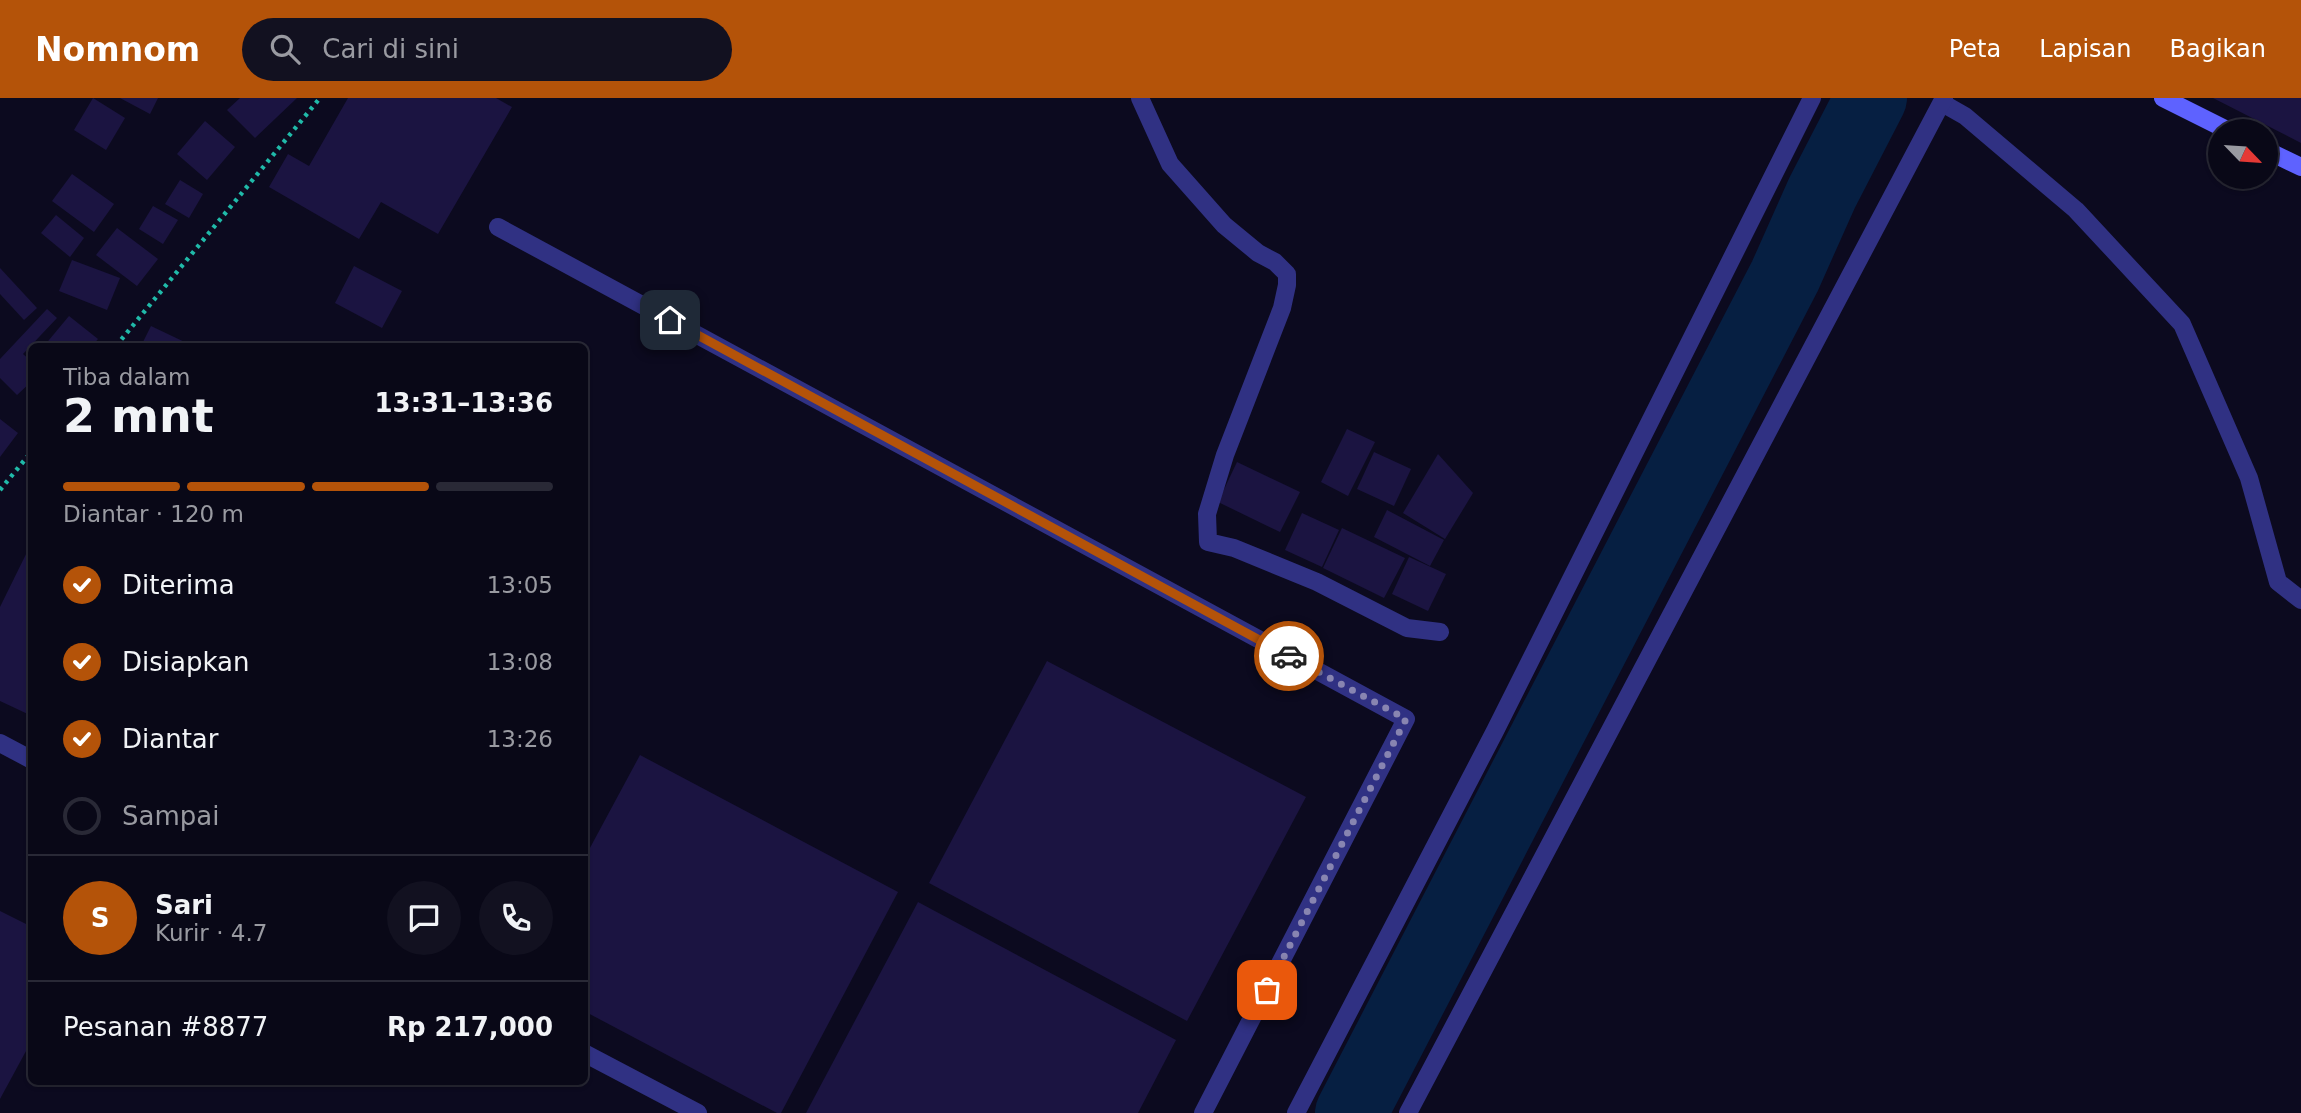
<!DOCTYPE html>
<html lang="id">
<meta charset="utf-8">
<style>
body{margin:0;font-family:"DejaVu Sans",sans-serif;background:#121120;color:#f1f3f6;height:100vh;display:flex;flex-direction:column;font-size:26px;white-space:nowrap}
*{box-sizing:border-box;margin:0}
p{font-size:23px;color:#999aa1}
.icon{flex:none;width:38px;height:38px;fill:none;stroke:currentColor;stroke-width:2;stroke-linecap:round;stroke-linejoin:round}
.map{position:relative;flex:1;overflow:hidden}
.drawer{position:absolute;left:28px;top:245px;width:560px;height:742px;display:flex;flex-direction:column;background:#090817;border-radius:10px;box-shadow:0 2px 5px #0004,0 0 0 2px #292936}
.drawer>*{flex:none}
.needle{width:46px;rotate:115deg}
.fabs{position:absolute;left:2208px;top:21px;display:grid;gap:14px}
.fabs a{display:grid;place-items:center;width:70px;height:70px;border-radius:50%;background:#090817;box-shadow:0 2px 5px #0004,0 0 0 2px #292936;font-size:35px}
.pin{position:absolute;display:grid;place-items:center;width:60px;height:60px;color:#fff;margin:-30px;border-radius:14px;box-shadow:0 4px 10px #0006}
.courier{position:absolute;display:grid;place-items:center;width:70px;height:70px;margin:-35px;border:5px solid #b45309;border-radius:50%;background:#fff;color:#222;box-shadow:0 2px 9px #0007}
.headline em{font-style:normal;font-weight:700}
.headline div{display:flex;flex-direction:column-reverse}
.headline{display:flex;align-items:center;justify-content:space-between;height:119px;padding:0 35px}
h1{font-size:46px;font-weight:700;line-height:52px}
.bar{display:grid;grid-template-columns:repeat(4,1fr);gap:10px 7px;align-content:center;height:84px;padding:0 35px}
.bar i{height:9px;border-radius:5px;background:#292936}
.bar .selected{background:#b45309}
.bar p{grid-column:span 4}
.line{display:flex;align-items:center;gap:18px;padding:0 35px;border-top:2px solid #292936}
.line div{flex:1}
.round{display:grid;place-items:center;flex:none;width:74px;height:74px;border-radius:37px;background:#121120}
ol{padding:0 35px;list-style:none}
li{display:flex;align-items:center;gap:21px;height:77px}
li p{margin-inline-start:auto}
li .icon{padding:7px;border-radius:50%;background:#b45309;color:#fff;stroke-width:4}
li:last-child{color:#999aa1}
li i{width:38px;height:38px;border:4px solid #292936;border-radius:50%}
header{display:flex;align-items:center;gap:42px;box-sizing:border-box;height:98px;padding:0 35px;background:#b45309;color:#fff}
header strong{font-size:33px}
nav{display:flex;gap:38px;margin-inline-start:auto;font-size:24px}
.search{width:490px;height:63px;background:#121120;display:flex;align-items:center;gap:18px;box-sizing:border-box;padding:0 24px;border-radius:38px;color:#999aa1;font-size:26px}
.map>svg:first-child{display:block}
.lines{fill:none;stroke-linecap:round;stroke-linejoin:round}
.river{stroke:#061f42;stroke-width:72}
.building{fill:#1b1441}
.path{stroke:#20baa9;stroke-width:4.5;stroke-dasharray:3.5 5;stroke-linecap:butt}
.lane{stroke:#303183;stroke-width:18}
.street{stroke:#303183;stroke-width:18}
.secondary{stroke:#5e62ff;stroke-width:18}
.done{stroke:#8885b1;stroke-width:7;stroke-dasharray:0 12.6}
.route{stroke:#b45309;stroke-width:9}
</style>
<header>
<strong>Nomnom</strong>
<div class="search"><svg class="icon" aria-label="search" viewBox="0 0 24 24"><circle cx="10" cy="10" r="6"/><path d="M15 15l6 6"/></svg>Cari di sini</div>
<nav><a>Peta</a><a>Lapisan</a><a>Bagikan</a></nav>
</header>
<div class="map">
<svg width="2301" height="1015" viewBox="0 0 2301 1015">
<rect width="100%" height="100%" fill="#0c0a1f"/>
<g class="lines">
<polyline class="river" points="1351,1015 1785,178 1822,95 1871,0"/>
</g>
<g class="building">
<polygon points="93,0 125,20 106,52 74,32"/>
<polygon points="120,0 158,0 150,16"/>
<polygon points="240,0 297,0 255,40 227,12"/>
<polygon points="348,0 496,0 512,9 438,136 381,104 359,141 269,89 288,56 309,68"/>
<polygon points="2213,0 2301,0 2301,45"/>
<polygon points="205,23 235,49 207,82 177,56"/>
<polygon points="72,76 114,106 94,134 52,103"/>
<polygon points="180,82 203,96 189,120 165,106"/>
<polygon points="153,108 178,122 163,146 139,131"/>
<polygon points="56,117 84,140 70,159 41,135"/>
<polygon points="117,130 158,161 137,188 96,157"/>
<polygon points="72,162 120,180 107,212 59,193"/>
<polygon points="354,168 402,193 382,230 335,205"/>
<polygon points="0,170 37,210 24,222 0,196"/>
<polygon points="47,211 57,220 23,256 32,264 32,283 17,297 0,280 0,261"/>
<polygon points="69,218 98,241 92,248 44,248"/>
<polygon points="151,228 193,248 141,248"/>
<polygon points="0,321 18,335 0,359"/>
<polygon points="1347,331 1375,344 1348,398 1321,384"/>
<polygon points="1374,354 1411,371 1394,408 1357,391"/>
<polygon points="1438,356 1473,395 1445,441 1403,415"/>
<polygon points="1237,364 1300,394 1280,434 1218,404"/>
<polygon points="1387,412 1444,442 1430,468 1374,439"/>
<polygon points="1302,415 1339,432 1322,469 1285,452"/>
<polygon points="1342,430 1405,460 1384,500 1323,470"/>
<polygon points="32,444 32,618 0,603 0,509"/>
<polygon points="1409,459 1446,476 1428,513 1392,496"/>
<polygon points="1047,563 1306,699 1187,923 929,785"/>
<polygon points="640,657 898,794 781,1015 777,1015 584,913 584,761"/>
<polygon points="918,804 1176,942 1138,1015 806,1015"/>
<polygon points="0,813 32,829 32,942 0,1001"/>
</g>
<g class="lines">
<g class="path">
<polyline points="116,248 320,0"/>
<polyline points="0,392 32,353"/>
</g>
<g class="lane">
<polyline points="1942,5 1965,18 2076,112 2182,226 2249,380 2278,484 2301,502"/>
<polyline points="498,129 1406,621 1203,1015"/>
<polyline points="0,645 32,662"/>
<polyline points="584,955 698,1015"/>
</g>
<g class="street">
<polyline points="1140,0 1170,66 1224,127 1258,155 1275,164 1287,176 1287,187 1282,210 1225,357 1207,416 1208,444 1234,450 1317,484 1407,530 1440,534"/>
<polyline points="1296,1015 1495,633 1812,0"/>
<polyline points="1408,1015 1944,0"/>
</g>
<g class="secondary">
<polyline points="2163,0 2229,33"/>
<polyline points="2266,52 2301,69"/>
</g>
</g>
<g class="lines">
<polyline class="done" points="1267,892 1406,621 1289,558"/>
<polyline class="route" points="670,222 1289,558"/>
</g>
</svg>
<div class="fabs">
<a><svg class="needle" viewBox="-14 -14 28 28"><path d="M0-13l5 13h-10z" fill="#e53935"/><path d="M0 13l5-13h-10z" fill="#999aa1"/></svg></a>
</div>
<div class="pin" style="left:1267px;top:892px;background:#ea580c"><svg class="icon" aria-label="bag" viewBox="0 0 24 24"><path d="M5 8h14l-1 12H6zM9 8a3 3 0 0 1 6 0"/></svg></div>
<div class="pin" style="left:670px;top:222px;background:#1f2937"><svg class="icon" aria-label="home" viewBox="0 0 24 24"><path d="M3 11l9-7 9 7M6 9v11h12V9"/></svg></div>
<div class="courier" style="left:1289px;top:558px"><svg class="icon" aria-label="car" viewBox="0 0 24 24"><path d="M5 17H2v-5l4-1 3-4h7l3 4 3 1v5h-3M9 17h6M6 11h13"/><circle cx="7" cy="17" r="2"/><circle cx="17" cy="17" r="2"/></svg></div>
<section class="drawer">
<div class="headline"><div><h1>2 mnt</h1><p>Tiba dalam</p></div><em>13:31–13:36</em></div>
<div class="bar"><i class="selected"></i><i class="selected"></i><i class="selected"></i><i></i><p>Diantar · 120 m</p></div>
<ol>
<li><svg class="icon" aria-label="check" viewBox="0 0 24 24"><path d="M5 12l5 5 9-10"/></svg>Diterima<p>13:05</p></li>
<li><svg class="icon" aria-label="check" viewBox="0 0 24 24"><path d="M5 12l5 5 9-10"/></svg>Disiapkan<p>13:08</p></li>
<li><svg class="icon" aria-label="check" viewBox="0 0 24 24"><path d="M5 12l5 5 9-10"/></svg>Diantar<p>13:26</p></li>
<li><i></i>Sampai</li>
</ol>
<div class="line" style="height:126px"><b class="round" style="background:#b45309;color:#fff">S</b><div><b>Sari</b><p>Kurir · 4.7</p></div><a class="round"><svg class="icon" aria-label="chat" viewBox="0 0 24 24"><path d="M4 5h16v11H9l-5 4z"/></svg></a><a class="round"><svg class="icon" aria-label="phone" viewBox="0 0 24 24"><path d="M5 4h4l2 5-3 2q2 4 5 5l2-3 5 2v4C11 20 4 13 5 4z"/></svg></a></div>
<div class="line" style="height:91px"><div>Pesanan #8877</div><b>Rp 217,000</b></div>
</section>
</div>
